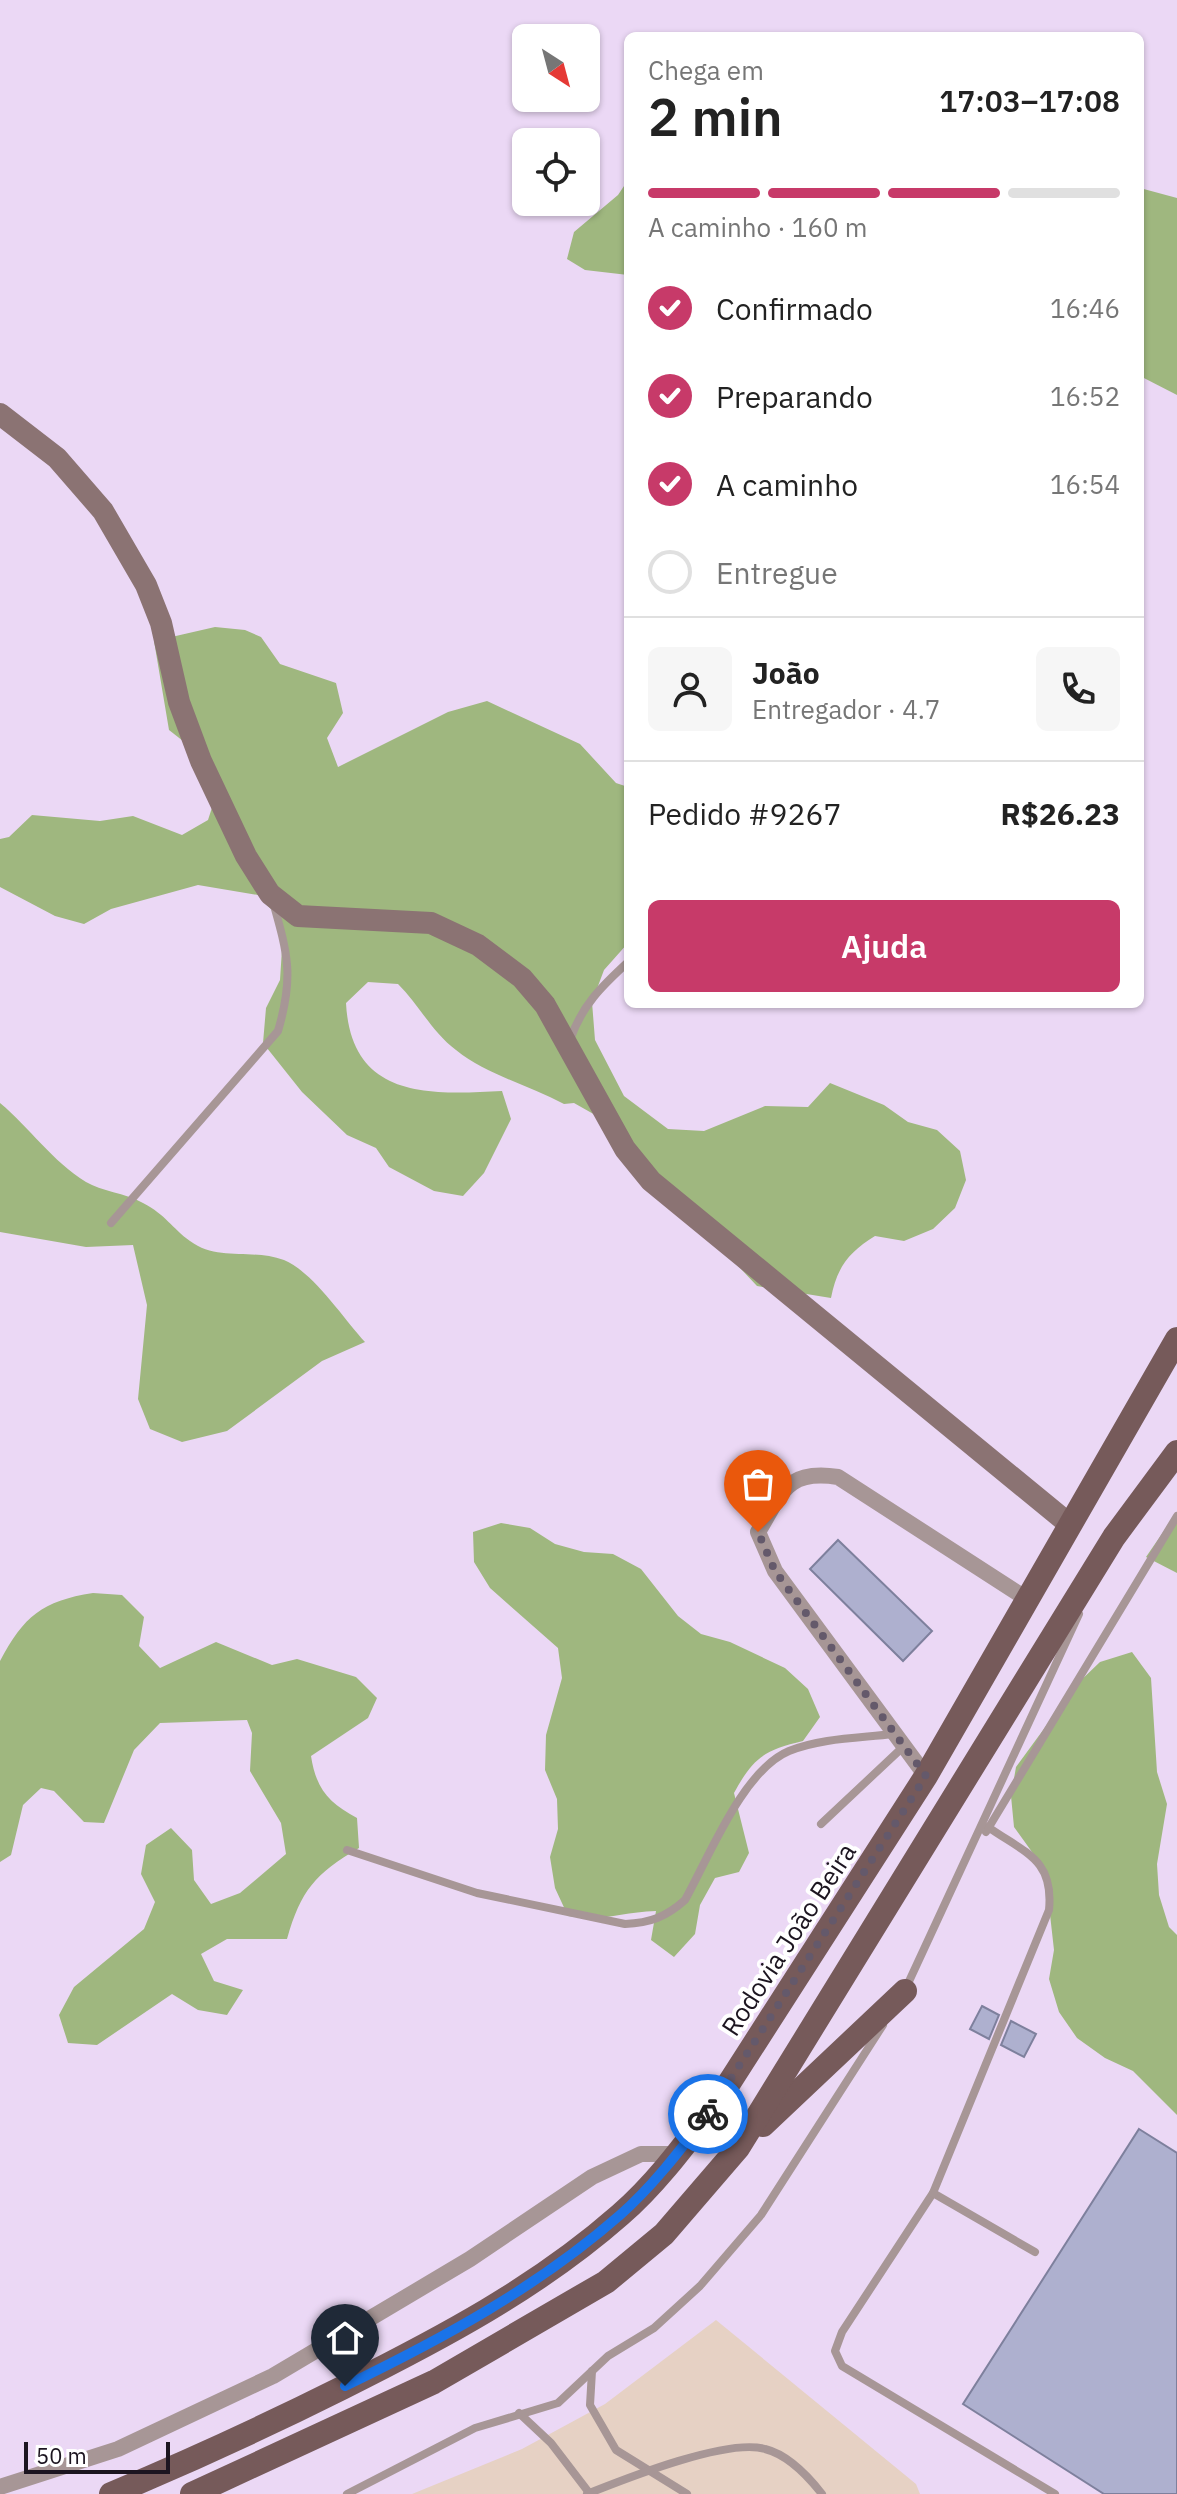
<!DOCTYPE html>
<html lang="pt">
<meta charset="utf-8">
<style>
body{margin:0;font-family:"IBM Plex Sans",sans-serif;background:#f6f6f6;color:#222;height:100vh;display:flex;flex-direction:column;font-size:30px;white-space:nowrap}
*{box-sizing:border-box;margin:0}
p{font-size:26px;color:#767676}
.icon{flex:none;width:44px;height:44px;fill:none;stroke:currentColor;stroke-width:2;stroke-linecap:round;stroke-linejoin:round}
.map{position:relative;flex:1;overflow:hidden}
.sheet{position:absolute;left:624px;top:32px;width:520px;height:976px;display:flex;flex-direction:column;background:#fff;border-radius:12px;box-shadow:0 2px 6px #0004}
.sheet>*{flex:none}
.needle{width:52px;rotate:144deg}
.buttons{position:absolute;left:512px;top:24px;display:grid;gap:16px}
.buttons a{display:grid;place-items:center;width:88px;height:88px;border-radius:12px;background:#fff;box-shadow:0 2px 6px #0004;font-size:40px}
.scale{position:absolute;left:24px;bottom:20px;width:146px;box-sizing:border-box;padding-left:8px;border:4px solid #1c1520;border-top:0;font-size:22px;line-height:28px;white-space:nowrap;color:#1c1520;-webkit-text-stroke:6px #fff;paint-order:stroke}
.pin{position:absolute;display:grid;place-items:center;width:68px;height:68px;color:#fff;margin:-82px -34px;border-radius:50% 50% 50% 0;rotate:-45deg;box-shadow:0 0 8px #0007}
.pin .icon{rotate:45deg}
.courier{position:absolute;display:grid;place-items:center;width:80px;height:80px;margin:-40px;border:6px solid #1a73e8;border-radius:50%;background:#fff;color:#222;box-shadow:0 2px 10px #0007}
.summary em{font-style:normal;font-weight:600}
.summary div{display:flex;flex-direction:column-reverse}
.summary{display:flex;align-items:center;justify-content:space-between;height:136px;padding:0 24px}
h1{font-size:52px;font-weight:600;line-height:60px}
.bar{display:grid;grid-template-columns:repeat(4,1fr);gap:12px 8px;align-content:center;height:96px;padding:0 24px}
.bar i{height:10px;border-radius:6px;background:#e0e0e0}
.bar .selected{background:#c73a69}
.bar p{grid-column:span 4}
.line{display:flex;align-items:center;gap:20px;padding:0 24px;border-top:2px solid #e0e0e0}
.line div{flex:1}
.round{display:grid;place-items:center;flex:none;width:84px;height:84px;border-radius:12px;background:#f6f6f6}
ol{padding:0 24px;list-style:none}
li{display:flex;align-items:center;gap:24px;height:88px}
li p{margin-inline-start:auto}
li .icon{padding:8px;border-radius:50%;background:#c73a69;color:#fff;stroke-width:4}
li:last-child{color:#767676}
li i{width:44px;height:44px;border:4px solid #e0e0e0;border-radius:50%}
.primary-button{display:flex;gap:16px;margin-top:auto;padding:16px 24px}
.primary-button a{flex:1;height:92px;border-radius:12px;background:#c73a69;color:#fff;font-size:32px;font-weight:600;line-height:92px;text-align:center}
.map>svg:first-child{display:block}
.industrial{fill:#e6d1c4}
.forest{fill:#9fb77f}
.building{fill:#aeb0cf;stroke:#7e809d;stroke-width:2}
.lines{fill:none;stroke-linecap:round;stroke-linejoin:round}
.lane{stroke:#a79696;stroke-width:8}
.street{stroke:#a79696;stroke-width:16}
.secondary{stroke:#8b7373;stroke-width:22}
.primary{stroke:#765a5a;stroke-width:24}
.done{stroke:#64596b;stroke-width:8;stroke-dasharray:0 14.4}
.route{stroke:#1a73e8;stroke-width:10}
.labels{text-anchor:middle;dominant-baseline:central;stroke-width:8;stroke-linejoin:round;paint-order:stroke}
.street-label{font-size:26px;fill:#1c1520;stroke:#fff}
</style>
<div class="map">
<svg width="1177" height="2494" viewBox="0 0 1177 2494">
<rect width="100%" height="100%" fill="#ebd8f5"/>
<polygon class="industrial" points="716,2320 916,2484 920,2494 412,2494 522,2449 605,2404"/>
<g class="forest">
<polygon points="628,180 628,275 585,270 567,259 574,232 618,195"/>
<polygon points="1140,188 1177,198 1177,395 1140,376"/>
<path d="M215,627L245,630L261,637L280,664L336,683L343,713L327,738L338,767L448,712L487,701L580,744L616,783L628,787V943L604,970L592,1002L595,1040L624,1096L668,1129L704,1131L765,1106L808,1107L830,1083L884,1105L908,1122L937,1130L960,1151L966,1180L955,1208L933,1229L904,1241L875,1236C849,1252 837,1267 831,1298L757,1286L597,1116L574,1103L564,1104C529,1085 487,1075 456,1050C432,1032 419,1005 398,984L368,982L346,1003C351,1099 429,1095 502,1091L511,1119L484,1173L463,1196L434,1191L389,1167L376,1148L347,1135L302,1092L263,1043L266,1008L280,980L282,949L279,918L258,895L198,885L111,909L84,924L55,916L0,887V839L9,837L32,815L100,821L133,816L182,835L208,820L218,789L183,741L169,730L154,641Z"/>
<path d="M0,1103C29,1127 53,1162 86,1182C101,1191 125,1193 143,1203C166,1215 172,1228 190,1241C218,1262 252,1248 284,1260C313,1272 343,1318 365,1342L322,1361L227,1431L182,1442L150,1429L138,1399L147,1305L133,1245L86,1247L0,1232Z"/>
<polygon points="1177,1512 1177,1573 1146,1557"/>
<path d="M501,1523L530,1528L555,1544L584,1552L613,1554L641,1569L678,1616L701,1634L730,1642L785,1668L808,1689L820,1717L803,1741C764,1750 753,1758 734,1793L749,1853L739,1872L715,1878L700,1905L695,1934L674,1957L651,1940L656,1911C621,1912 603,1922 568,1916L555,1888L550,1857L558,1829L557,1799L545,1770L546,1735L562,1678L558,1648L490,1588L474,1562L473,1532Z"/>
<path d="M93,1593L122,1595L144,1617L139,1646L160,1668L216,1642L272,1665L297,1659L356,1677L377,1698L368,1718L311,1756C316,1789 329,1803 357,1818L359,1848C315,1874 301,1890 287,1939H227L201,1954L214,1981L243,1990L227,2015L198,2010L172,1994L97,2045L68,2043L59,2015L74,1987L144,1929L155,1902L141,1874L146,1845L171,1828L192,1850L194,1880L211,1904L240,1893L286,1854L281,1823L250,1771L252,1733L247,1720L160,1723L134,1750L104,1823L84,1822L54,1791L41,1788L23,1805L11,1855L0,1862V1661C24,1616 42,1601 93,1593Z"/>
<polygon points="1132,1652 1151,1678 1157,1772 1167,1804 1157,1864 1159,1895 1169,1927 1177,1935 1177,2115 1133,2071 1105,2058 1077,2038 1059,2012 1049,1979 1054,1950 1045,1870 1014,1827 1011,1796 1016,1767 1076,1685 1100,1662"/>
</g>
<g class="building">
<polygon points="838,1540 932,1631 903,1661 810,1569"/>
<polygon points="982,2006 999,2015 989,2039 970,2029"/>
<polygon points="1011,2021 1036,2034 1024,2057 1001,2045"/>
<polygon points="1139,2129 1177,2153 1177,2494 1104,2494 963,2404"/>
</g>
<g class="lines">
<g class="lane">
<path d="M570,1040C582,1005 602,986 628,962"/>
<path d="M111,1223L278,1031C294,977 288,955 273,902"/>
<polyline points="821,1824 903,1747"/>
<path d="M988,1827C1025,1853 1054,1859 1049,1910L933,2193L842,2332L835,2351L842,2366L1055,2494"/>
<polyline points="986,1832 1177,1516"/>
<path d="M347,1850L477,1893L625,1924C650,1923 666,1917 685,1900C709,1857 743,1770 789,1751C821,1738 860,1738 893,1734"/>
<polyline points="905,1990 1079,1614"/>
<polyline points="933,2193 1035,2252"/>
<polyline points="592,2371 590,2405 616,2450 687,2494"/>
<polyline points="519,2413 551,2443 590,2494"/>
<polyline points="347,2494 475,2428 558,2403 608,2356 654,2328 700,2286 761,2215 883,2025"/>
<path d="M587,2494C625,2479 727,2438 765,2449C789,2455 808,2476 822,2494"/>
</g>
<g class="street">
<path d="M926,1776L775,1571L758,1532C782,1493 786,1469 838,1477L1027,1599"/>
<polyline points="0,2487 118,2449 273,2376 470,2259 592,2177 641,2154 677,2154"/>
</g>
<polyline class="secondary" points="0,414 57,458 103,511 146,585 161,623 179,702 201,761 246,856 270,894 298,916 431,923 478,945 522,978 545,1005 625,1149 651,1181 1069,1524"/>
<g class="primary">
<polyline points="763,2125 905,1991"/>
<path d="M111,2494C190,2461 266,2426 342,2388C440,2339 537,2288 620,2215C656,2184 686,2143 715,2105L926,1776L1177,1339"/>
<polyline points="192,2494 434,2382 606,2282 664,2234 738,2148 1114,1537 1177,1452"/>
</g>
</g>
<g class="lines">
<polyline class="done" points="708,2114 926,1776 775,1571 758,1532"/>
<path class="route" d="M345,2386C442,2339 538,2287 620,2215C653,2186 681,2149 708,2114"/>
</g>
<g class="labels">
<g class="street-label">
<text transform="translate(788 1939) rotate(-57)">Rodovia João Beira</text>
</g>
</g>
</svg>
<div class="buttons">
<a><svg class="needle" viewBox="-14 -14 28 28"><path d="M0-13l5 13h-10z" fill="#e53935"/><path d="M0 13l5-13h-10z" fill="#767676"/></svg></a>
<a><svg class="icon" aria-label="locate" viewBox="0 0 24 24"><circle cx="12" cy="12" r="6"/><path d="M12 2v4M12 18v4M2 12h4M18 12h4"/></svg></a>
</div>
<div class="scale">50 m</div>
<div class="pin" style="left:758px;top:1532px;background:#ea580c"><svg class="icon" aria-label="bag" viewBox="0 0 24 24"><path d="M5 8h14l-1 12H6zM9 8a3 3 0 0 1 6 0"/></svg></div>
<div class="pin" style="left:345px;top:2386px;background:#1f2937"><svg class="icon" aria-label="home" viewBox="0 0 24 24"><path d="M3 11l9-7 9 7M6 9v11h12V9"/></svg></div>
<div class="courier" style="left:708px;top:2114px"><svg class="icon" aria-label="bike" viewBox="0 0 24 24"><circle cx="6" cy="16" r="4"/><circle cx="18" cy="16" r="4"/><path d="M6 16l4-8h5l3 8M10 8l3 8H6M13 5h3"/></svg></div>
<section class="sheet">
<div class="summary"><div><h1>2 min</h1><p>Chega em</p></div><em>17:03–17:08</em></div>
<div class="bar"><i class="selected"></i><i class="selected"></i><i class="selected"></i><i></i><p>A caminho · 160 m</p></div>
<ol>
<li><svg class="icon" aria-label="check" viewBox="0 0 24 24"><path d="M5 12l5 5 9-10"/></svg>Confirmado<p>16:46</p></li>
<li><svg class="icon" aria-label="check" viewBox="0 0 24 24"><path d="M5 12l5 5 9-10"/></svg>Preparando<p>16:52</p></li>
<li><svg class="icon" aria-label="check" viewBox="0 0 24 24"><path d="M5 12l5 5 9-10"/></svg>A caminho<p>16:54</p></li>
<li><i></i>Entregue</li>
</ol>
<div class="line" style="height:144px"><a class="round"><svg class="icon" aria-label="person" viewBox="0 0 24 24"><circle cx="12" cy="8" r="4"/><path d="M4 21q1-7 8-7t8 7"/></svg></a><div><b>João</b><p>Entregador · 4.7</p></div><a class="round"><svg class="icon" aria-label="phone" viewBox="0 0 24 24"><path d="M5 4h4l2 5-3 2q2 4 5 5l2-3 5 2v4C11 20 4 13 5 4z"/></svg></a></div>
<div class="line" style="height:104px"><div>Pedido #9267</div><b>R$26.23</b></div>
<div class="primary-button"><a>Ajuda</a></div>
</section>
</div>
